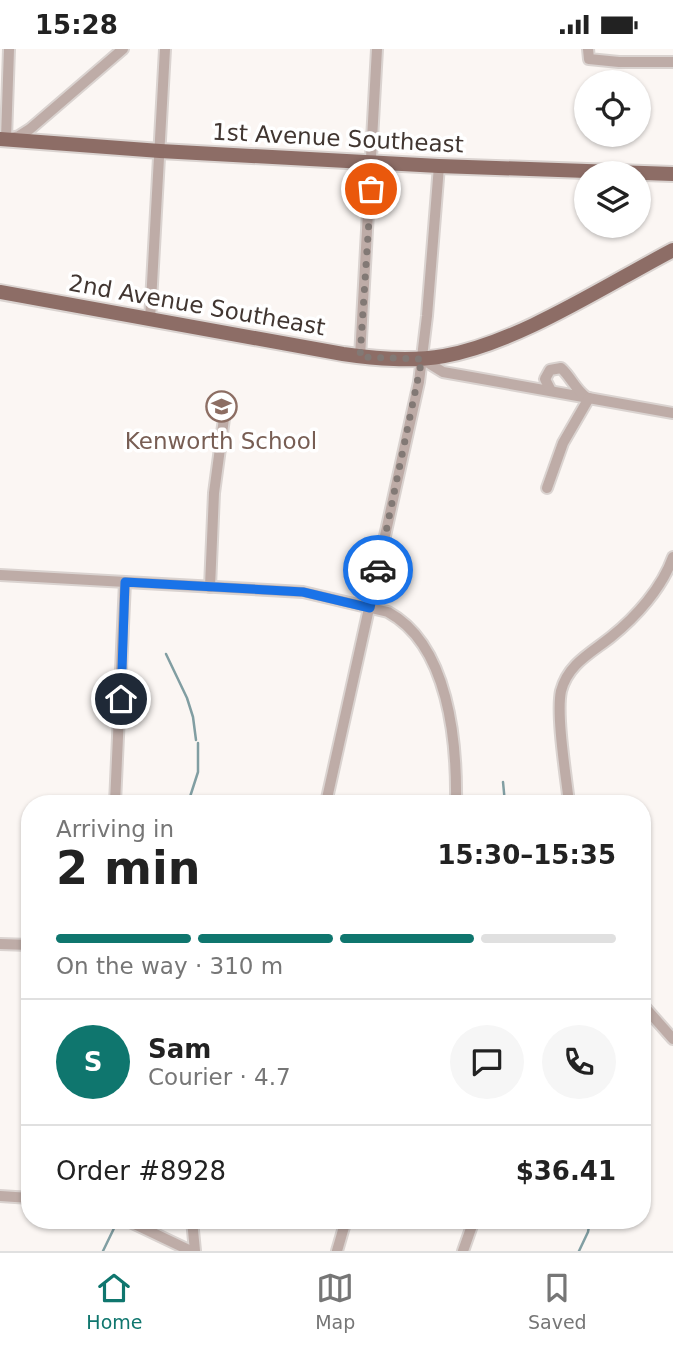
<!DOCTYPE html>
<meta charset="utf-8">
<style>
body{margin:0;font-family:"DejaVu Sans",sans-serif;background:#f6f6f6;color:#222;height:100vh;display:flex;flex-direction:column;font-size:26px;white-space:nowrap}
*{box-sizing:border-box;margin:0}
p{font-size:23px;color:#767676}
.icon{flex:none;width:38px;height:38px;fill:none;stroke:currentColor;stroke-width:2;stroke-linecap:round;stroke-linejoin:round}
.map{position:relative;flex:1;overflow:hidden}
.sheet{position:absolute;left:21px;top:746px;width:630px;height:434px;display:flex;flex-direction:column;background:#fff;border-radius:28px;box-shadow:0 2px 5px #0004}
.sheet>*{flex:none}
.controls{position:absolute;left:574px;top:21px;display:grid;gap:14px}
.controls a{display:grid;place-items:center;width:77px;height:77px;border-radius:50%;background:#fff;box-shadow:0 2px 5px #0004;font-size:35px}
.pin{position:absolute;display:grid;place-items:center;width:60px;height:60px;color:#fff;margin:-30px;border:4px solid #fff;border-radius:50%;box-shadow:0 2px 7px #0007}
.courier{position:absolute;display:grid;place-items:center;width:70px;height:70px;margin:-35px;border:5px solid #1a73e8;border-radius:50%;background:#fff;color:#222;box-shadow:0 2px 9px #0007}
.headline em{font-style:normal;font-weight:700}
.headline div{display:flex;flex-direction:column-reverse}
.headline{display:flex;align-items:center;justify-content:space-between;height:119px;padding:0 35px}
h1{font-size:46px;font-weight:700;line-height:52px}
.bar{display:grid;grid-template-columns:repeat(4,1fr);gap:10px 7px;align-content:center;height:84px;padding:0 35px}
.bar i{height:9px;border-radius:5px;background:#e0e0e0}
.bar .on{background:#0f766e}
.bar p{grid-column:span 4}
.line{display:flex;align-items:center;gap:18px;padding:0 35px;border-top:2px solid #e0e0e0}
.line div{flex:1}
.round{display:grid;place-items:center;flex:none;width:74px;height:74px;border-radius:37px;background:#f6f6f6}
.status{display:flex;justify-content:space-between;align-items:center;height:49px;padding:0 35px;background:#fff;direction:ltr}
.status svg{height:19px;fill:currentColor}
.dock{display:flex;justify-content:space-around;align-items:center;height:98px;border-top:2px solid #e0e0e0;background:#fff;font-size:19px;color:#767676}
.dock a{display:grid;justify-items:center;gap:4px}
.dock .on{color:#0f766e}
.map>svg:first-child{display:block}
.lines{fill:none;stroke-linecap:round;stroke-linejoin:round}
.stream{stroke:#819ea2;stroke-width:2.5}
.minor-casing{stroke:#dad3d0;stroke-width:14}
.major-casing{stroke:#dad3d0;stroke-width:18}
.minor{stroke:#beaca7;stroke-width:10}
.major{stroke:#8d6d66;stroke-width:14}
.done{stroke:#827975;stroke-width:7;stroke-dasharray:0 12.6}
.route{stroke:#1a73e8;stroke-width:9}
.labels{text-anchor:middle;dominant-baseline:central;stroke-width:7;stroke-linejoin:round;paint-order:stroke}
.street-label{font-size:23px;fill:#413631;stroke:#fff}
.education-label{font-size:23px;fill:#785e54;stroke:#fff}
</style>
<div class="status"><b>15:28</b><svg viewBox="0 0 49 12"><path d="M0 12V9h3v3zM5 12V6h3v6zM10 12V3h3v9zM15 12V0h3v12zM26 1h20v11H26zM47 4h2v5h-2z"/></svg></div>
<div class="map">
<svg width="673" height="1202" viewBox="0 0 673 1202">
<rect width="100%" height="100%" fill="#fbf6f3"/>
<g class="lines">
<g class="stream">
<polyline points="166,605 187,649 193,668 196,691"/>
<polyline points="503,733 505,754"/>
<polyline points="188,754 198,723 198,694"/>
<polyline points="103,1202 118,1171"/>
<polyline points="579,1202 588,1183 590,1171"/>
</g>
<defs>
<g id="minor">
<polyline points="9,0 6,90 19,87 30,80 123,0"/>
<polyline points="588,0 589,10 619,13 673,13"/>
<polyline points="150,271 165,0"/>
<polyline points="360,308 377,0"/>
<polyline points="422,310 443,323 673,364"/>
<path d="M551,342L545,330L550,321L561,319C571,328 575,340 586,348"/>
<polyline points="547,439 563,394 589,349"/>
<path d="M0,526L303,543L388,563C449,596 457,693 456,754"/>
<polyline points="210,538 214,444 225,362"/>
<polyline points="115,754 125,533"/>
<polyline points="326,754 419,333 427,267 439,117"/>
<path d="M569,754C566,727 556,666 561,642C568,615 591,604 611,588C636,568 662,539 673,508"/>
<polyline points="0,895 30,896"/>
<polyline points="642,955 673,990"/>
<polyline points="0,1147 30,1149"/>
<polyline points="126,1171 191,1202"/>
<polyline points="192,1171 195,1202"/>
<polyline points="337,1202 346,1171"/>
<polyline points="463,1202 474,1171"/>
</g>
<g id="major">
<polyline points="0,90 160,102 439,117 673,125"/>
<path d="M0,243L343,305C377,310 411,313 444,307C518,294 606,236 673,201"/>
</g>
</defs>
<use href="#minor" class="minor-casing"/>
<use href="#major" class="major-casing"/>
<use href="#minor" class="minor"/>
<use href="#major" class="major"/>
</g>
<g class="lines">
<polyline class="done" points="371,140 360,308 422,310 378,521"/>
<polyline class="route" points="121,650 125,533 303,543 370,559 378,521"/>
</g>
<defs>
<symbol id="school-ring" viewBox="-11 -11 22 22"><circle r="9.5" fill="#fff" stroke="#8d6e63" stroke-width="1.5"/><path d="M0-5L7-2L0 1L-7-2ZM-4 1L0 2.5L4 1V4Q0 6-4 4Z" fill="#8d6e63"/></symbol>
</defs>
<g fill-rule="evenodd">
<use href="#school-ring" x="204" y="340" width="35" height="35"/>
</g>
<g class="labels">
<g class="street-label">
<text transform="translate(338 89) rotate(3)">1st Avenue Southeast</text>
<text transform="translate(197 256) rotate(10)">2nd Avenue Southeast</text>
</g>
<g class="education-label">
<text x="221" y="392">Kenworth School</text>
</g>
</g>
</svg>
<div class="controls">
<a><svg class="icon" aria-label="locate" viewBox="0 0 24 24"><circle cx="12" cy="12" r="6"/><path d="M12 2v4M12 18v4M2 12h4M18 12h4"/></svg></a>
<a><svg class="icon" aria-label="layers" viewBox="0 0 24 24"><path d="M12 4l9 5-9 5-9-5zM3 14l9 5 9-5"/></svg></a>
</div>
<div class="pin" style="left:371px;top:140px;background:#ea580c"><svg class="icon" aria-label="bag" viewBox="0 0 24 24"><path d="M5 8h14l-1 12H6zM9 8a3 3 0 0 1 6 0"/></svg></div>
<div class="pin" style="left:121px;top:650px;background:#1f2937"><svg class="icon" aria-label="home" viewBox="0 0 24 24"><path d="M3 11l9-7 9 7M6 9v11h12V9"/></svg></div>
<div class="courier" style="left:378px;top:521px"><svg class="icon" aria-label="car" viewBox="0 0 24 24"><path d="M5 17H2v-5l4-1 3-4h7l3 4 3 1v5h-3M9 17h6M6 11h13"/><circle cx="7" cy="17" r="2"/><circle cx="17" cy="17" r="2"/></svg></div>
<section class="sheet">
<div class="headline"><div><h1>2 min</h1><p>Arriving in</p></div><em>15:30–15:35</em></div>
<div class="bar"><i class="on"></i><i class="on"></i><i class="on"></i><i></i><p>On the way · 310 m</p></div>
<div class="line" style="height:126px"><b class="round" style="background:#0f766e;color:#fff">S</b><div><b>Sam</b><p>Courier · 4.7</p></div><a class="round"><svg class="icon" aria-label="chat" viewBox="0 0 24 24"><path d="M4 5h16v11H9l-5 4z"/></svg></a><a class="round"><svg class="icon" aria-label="phone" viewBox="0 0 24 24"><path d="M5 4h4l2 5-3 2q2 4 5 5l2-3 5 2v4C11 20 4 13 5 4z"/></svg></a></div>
<div class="line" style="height:91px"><div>Order #8928</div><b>$36.41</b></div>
</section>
</div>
<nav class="dock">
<a class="on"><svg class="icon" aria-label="home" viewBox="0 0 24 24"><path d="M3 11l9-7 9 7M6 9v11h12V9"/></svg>Home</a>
<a><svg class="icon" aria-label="map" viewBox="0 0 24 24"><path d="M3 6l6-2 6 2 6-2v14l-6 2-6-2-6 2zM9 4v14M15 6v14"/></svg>Map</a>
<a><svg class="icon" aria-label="saved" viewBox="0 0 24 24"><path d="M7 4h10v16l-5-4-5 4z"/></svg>Saved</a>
</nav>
